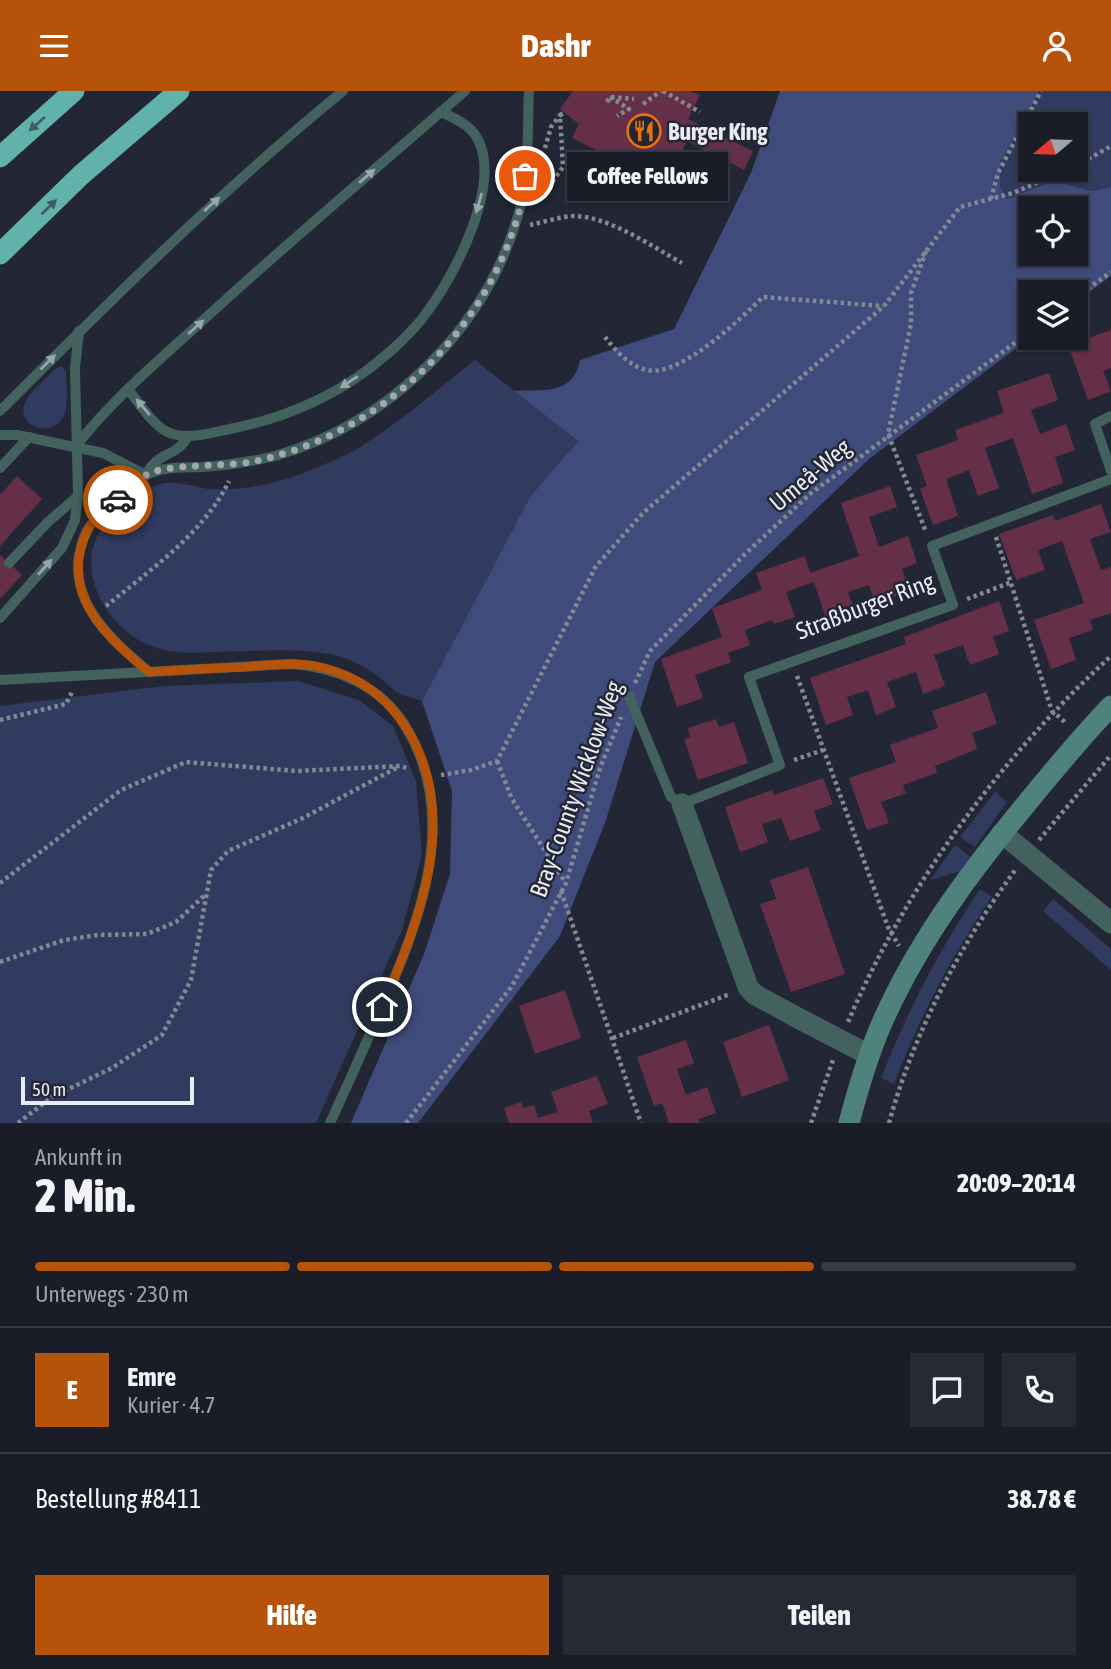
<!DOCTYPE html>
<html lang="de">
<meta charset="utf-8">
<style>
body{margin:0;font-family:"Asap Condensed",sans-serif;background:#272a34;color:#f1f3f6;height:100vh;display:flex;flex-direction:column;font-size:26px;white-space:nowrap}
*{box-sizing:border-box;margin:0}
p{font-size:23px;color:#9fa2a8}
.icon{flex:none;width:38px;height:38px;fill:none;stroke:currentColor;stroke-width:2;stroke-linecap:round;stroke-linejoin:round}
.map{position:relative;height:1032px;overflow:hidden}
.panel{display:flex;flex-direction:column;background:#1a1d28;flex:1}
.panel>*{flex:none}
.needle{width:46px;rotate:251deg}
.controls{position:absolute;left:1018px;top:21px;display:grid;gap:14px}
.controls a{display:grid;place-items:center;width:70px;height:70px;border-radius:0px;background:#1a1d28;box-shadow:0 2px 5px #0004,0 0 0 2px #383b45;font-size:35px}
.scale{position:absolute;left:21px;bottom:18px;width:173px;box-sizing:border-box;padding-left:7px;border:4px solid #e9ecf5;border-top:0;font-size:19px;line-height:24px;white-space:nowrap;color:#e9ecf5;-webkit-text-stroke:5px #232735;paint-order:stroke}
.pin{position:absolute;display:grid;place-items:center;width:60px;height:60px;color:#fff;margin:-30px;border:4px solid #fff;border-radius:50%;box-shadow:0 2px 7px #0007}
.courier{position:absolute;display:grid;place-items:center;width:70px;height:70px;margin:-35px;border:5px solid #b45309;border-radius:50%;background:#fff;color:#222;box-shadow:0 2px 9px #0007}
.bubble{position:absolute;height:49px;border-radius:0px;background:#1a1d28;box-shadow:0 2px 5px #0004,0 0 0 2px #383b45;font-size:23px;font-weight:800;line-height:49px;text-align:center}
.head em{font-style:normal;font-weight:800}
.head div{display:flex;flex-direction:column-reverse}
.head{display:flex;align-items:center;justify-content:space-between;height:119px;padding:0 35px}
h1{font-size:46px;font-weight:800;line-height:52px}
.bar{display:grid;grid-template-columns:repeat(4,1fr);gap:10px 7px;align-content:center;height:84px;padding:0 35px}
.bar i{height:9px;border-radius:5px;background:#383b45}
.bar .current{background:#b45309}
.bar p{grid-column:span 4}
.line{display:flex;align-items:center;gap:18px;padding:0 35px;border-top:2px solid #383b45}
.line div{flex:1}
.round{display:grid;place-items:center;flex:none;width:74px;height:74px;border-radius:0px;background:#272a34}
.primary-button{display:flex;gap:14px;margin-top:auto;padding:14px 35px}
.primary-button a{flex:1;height:80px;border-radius:0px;background:#b45309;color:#fff;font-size:28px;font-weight:800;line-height:80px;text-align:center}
.primary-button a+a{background:#272a34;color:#f1f3f6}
header{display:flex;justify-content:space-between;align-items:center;height:91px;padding:0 35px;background:#b45309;color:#fff;font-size:32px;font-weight:800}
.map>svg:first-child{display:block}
.green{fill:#313a5f;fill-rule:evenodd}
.forest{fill:#3f4b7b;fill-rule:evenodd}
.building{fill:#653047}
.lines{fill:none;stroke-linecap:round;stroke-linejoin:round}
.path{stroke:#848893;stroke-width:4.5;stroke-dasharray:3.5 3.5;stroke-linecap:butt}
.lane{stroke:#43625e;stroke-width:10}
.street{stroke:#43625e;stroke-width:21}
.secondary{stroke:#50827d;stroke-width:21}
.highway{stroke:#60b2aa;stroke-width:21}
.oneway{fill:#3b5f64}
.oneway2{fill:#96a7aa}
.done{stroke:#a4a7b2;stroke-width:7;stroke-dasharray:0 12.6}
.route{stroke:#b45309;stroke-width:9}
.labels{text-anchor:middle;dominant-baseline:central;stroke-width:5;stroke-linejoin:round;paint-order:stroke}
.poi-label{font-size:24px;font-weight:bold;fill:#e9ecf5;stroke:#232735;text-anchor:start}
.street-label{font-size:24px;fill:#e9ecf5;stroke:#232735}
</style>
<header><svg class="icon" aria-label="menu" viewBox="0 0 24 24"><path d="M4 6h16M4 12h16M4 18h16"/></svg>Dashr<svg class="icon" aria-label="person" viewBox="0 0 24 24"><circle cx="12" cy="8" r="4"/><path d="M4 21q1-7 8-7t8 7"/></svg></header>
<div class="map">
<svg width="1111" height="1032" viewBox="0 0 1111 1032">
<rect width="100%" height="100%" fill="#232735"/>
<g class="green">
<path d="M1036,0H1111V96L1092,100L1054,90L1007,108L1000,96V72ZM1031,33H1076V79H1031Z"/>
<path d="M475,269L578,350L530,406L422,610C415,607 404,606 397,601C393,599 389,594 385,591C369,577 350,567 329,563C292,556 250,561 212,561C193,562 173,563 154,556C117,543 86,502 92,461C96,433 131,404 157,394C173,388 192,396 209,398C244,400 280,392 313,378C330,371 350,363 365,353C404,328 439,297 475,269Z"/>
<path d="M61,275L66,280C66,294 69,312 64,324C54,349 13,336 26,310C32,298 47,287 56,277Z"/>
<path d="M106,387L125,394L105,416H100L96,413C97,403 96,392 106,387Z"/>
<polygon points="298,590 359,609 393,635 416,690 422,764 402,839 316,1032 0,1032 0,615 164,595"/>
<polygon points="995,701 1007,711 975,756 960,746"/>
<polygon points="955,754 971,766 961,780 930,789"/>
<path d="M980,798L992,806C952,864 919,927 894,993L881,987C907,921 940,857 980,798Z"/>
<polygon points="1053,808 1111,858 1111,879 1043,820"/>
</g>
<path class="forest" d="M780,0H1039L1000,72V96L1007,108L1054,90L1092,100L1111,96V185L1076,211V201H1031V246L869,368L655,571L605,732L560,845L418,1032H351L424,863L450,783L452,700L422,610L530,406L578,350L514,300C544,298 573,305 580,269L674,238L751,82ZM1031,117H1076V163H1031Z"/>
<g class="building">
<polygon points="573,0 690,0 700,4 688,28 753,60 744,79 687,50 681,63 671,58 656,89 572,47 579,33 560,18"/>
<polygon points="1111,239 1111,277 1103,280 1111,300 1088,309 1068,254"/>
<polygon points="1049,282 1058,309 1031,319 1040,343 1066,333 1075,359 1055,366 1063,392 1032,403 1013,347 985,357 999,397 978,405 969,379 946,388 958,425 933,434 920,398 927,395 916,364 958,349 955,339 1004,322 997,300"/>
<polygon points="17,385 42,408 0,455 0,404"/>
<polygon points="890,395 897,416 869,426 879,456 908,445 917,472 902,478 910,500 875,512 869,494 848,501 856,524 828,533 814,491 786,501 795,526 774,533 772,529 745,539 750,554 728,562 731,571 695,584 703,607 677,616 661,568 722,546 712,517 762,499 756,482 805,465 810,482 859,465 841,412"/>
<polygon points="1101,413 1111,441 1090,448 1101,479 1111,476 1111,522 1090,529 1093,539 1069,547 1076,569 1051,578 1034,529 1084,512 1062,450 1038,459 1045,479 1016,489 999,443 1053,424 1055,430"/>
<polygon points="0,464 22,484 0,508"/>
<polygon points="999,510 1009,540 993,546 999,563 970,574 963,554 934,564 945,595 923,603 916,581 887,591 896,616 876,624 868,599 847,606 853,624 826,634 810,587 906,553 904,546"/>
<polygon points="986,601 997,633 972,642 977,658 935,675 937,682 903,694 906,702 881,711 889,732 867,739 849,687 896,671 890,654 938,637 932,620"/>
<polygon points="716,628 719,636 734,631 748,672 698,689 684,648 690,646 688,637"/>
<polygon points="823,687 833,713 814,720 821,739 790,750 781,727 762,733 768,751 740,761 725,716 772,699 774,704"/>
<polygon points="808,776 845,883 791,901 760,813 776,808 770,789"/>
<polygon points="565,899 581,947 535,963 519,915"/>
<polygon points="769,934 789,989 742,1006 723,951"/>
<polygon points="686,949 694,972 677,978 686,1004 707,996 716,1022 698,1028 700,1032 669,1032 662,1012 654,1015 637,966"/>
<polygon points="597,985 608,1013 589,1020 593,1032 509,1032 504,1017 521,1011 523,1017 534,1014 538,1027 558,1021 551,1001"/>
</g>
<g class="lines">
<g class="path">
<polyline points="663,0 700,21"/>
<polyline points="610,6 629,18 617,25"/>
<polyline points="607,11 610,6 634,8"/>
<polyline points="643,13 661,0"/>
<polyline points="545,57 551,36 560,24"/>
<polyline points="1076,75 1111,55"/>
<polyline points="539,95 552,91 563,76 560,24 564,22"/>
<polyline points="991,108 998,82 1041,0"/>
<path d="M530,134C544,131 559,126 573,125C609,125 651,155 682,172"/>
<polyline points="926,160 911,202 911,233 888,343 926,441"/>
<polyline points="1076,206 1111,181"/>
<path d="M605,246C615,259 630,276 647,279C681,286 740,228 763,206L883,215"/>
<polyline points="996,446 1052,620 1066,632"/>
<polyline points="967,508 1012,491"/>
<path d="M106,515C149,480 205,441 229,390"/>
<polyline points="797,585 888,836 899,855"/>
<polyline points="635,592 650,560 744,464 810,403 1031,240"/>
<polyline points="0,629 66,613 73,599"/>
<polyline points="794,669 823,659"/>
<polyline points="497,670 512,708 565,791"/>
<polyline points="441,684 471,679 497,670 596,475 643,422 884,215 960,116 1013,102 1067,79"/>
<polyline points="1039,749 1111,664"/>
<polyline points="0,792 121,699 186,671 296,680 401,675 409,678"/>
<polyline points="561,800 641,1032"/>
<polyline points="0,871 64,849 98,844 147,843 176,831 206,803"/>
<path d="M848,931C907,793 1000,667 1111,565"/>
<polyline points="613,947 730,903"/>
<polyline points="18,1032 52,1006 112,977 162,944 191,889 211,779 228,760 303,727 398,676"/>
<polyline points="406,1032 512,895 566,792 600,677 621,626"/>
<polyline points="811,1032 833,969"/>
<path d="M889,1032C914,941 960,854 1016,778"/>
</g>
<g class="lane">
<path d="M128,298C140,313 154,337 172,343C190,348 212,342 230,338C280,328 325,310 366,280C388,263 411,244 427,221C455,184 504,90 476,45C468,33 454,27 441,21"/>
<path d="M0,320C111,209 222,99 343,0"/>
<polyline points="1111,325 1095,333 1111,380"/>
<polyline points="0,344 17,344 103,362 146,384"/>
<path d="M76,355C112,309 157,271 200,232C287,152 377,77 465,0"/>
<polyline points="0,377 29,346"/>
<path d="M146,384C158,359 177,367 188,345"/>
<polyline points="9,472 48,431 78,405"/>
<polyline points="0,527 62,457 75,429 78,405 75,277 79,240"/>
<path d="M149,581C114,551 71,515 79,464C81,454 84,443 90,435C96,426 106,420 113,413C123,403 133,392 145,385C162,375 183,377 202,376C227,374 251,371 275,365C390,332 487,237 519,121C530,82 527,40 529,0"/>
<path d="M0,589L292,573C336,576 380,595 404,633C461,724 421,827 382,916C365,955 348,993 330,1032"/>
<polyline points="629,605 671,706 682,713 780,674 749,586 953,514 932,455 1111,388"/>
</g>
<g class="street">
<polyline points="682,713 748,896 754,903 796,926 869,964"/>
<polyline points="1002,742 1111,832"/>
</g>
<path class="secondary" d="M849,1032C859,994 870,956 887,921C922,845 974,776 1027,712C1054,679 1081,646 1111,615"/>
<g class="highway">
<polyline points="0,66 74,0"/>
<polyline points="0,163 81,84 179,0"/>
</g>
</g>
<defs><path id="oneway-solid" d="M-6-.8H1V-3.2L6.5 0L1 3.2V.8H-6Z" transform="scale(1.75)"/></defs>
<g class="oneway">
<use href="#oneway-solid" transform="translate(37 33) rotate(138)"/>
<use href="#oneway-solid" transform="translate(49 116) rotate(-44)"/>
</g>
<g class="oneway2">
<use href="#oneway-solid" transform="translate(367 85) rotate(-41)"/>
<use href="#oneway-solid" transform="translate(479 112) rotate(106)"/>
<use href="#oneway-solid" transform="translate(212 113) rotate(-42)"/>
<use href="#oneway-solid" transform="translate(196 236) rotate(-42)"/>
<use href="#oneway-solid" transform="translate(48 271) rotate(-45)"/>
<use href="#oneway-solid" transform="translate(349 291) rotate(147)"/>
<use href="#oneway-solid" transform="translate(143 316) rotate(-130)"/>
<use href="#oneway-solid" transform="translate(45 476) rotate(-48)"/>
</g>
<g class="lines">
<path class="done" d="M118,409C126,400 135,391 146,384C167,372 223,376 251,371C377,346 484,245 519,121C522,110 522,97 525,85"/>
<path class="route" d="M118,409C109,417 97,425 90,435C84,444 81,455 79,466C72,516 114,552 149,581C181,579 213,577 245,576C271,574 298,570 324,577C359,586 388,607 407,638C462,726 419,830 382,916"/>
</g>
<defs>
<symbol id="restaurant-ring" viewBox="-11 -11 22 22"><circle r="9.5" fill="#232735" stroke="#e8710a" stroke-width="1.5"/><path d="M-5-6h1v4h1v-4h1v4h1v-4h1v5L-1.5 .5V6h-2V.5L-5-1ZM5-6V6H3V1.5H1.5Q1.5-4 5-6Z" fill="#e8710a"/></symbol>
</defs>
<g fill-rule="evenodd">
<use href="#restaurant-ring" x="625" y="21" width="38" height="38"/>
</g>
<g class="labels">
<g class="poi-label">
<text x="668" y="40">Burger King</text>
</g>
<g class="street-label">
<text transform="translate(810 384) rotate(-40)">Umeå-Weg</text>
<text transform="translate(865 515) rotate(-21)">Straßburger Ring</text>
<text transform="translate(576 698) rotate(-70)">Bray-County Wicklow-Weg</text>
</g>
</g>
</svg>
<div class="controls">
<a><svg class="needle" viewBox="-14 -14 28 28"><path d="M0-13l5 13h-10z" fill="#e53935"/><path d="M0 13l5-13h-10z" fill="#9fa2a8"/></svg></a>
<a><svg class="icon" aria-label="locate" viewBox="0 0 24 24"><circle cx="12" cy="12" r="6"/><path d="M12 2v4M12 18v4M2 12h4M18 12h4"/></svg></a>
<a><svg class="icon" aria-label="layers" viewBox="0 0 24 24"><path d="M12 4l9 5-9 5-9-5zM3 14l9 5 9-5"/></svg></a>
</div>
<div class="scale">50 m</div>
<div class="pin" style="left:525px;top:85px;background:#ea580c"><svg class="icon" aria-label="bag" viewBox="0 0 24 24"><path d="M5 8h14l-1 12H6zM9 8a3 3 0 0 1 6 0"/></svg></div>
<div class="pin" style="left:382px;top:916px;background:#1f2937"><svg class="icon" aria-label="home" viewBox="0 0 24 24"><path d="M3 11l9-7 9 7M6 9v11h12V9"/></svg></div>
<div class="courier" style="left:118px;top:409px"><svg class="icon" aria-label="car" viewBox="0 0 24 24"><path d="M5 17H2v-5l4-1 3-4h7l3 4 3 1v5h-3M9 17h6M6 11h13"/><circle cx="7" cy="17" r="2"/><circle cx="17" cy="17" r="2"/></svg></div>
<div class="bubble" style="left:567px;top:61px;width:161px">Coffee Fellows</div>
</div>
<section class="panel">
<div class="head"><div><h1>2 Min.</h1><p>Ankunft in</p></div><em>20:09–20:14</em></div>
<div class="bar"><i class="current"></i><i class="current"></i><i class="current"></i><i></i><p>Unterwegs · 230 m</p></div>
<div class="line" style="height:126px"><b class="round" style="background:#b45309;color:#fff">E</b><div><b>Emre</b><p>Kurier · 4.7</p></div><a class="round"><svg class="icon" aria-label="chat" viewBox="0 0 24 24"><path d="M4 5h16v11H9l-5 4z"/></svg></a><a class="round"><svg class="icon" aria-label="phone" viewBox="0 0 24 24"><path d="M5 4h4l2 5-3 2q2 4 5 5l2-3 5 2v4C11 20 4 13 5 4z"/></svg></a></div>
<div class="line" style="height:91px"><div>Bestellung #8411</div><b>38.78 €</b></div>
<div class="primary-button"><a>Hilfe</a><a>Teilen</a></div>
</section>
